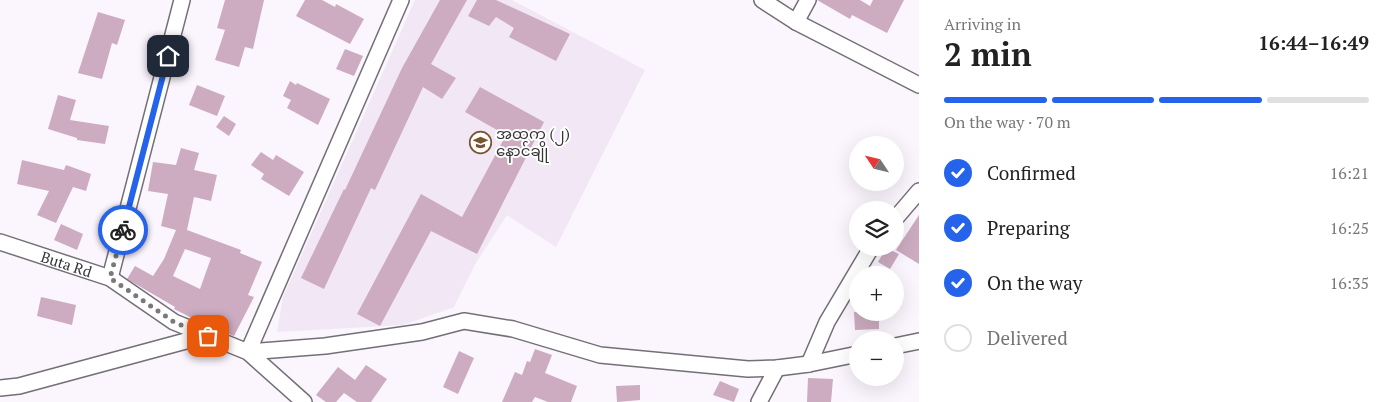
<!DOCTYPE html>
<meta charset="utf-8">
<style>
body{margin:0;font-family:"PT Serif","Noto Sans Myanmar",serif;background:#f6f6f6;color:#222;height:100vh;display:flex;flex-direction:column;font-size:19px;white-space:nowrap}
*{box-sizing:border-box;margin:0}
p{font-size:16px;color:#767676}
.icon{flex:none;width:28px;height:28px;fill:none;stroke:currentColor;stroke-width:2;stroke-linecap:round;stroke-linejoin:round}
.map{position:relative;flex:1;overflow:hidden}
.drawer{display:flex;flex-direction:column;background:#fff;width:475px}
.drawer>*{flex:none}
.needle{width:32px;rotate:305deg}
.fabs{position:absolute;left:849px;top:136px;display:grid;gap:10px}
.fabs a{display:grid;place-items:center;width:55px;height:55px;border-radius:50%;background:#fff;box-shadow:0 5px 20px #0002;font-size:25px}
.pin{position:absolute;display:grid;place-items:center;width:42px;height:42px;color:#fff;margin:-21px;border-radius:10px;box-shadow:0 2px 8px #0006}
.courier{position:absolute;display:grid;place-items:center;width:50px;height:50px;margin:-25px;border:4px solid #2563eb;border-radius:50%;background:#fff;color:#222;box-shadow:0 1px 6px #0007}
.head em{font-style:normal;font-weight:700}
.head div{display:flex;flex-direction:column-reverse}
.head{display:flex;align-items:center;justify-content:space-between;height:85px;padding:0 25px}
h1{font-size:32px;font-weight:700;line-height:38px}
.bar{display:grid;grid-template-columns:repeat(4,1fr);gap:8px 5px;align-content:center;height:60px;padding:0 25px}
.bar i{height:6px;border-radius:4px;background:#e0e0e0}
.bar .active{background:#2563eb}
.bar p{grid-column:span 4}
ol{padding:0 25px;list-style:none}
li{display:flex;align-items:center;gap:15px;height:55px}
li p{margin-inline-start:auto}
li .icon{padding:5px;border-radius:50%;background:#2563eb;color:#fff;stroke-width:4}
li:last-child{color:#767676}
li i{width:28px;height:28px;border:2px solid #e0e0e0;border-radius:50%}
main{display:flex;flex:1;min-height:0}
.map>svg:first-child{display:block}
.built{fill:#f2e7f5}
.building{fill:#cdacc1;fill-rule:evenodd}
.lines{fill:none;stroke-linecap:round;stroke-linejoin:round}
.minor-casing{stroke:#746f76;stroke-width:18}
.minor{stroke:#fff;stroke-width:15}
.done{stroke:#7b787c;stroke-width:5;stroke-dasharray:0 9}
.route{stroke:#2563eb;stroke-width:6}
.labels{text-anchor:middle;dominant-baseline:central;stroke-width:4;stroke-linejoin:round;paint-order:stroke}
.poi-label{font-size:15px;fill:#363437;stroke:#fff;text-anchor:start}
.street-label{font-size:15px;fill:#363437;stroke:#fff}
</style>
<main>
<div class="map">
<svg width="919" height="402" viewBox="0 0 919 402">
<rect width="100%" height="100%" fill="#fbf5fd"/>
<polygon class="built" points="415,0 512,0 645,70 556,247 507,215 474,266 454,307 403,325 277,332 283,297"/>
<g class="building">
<polygon points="225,0 264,0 253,49 245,47 239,67 215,60 225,30 217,28"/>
<polygon points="305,0 322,0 335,7 336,4 364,19 350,44 296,16"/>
<polygon points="440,0 467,0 431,64 456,78 442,99 423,87 375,190 371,188 324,289 301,278 344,189 345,190 402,68"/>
<polygon points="477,0 496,0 570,34 556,61 509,37 514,28 496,17 489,26 468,16"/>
<polygon points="817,0 860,0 870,6 873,0 904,0 887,33 852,15 850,19"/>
<polygon points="98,12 125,20 117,45 112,43 102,79 78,73"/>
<polygon points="345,49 363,56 354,76 336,69"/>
<polygon points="290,81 296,85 297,83 330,99 318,125 287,108 291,100 283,96"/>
<polygon points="197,85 225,96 217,116 189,105"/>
<polygon points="480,87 544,122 477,254 431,231 380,326 357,314 421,194 462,217 506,135 465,112"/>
<polygon points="58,95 76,100 70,120 109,126 105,144 77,140 77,138 48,129"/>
<polygon points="224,116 236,124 229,136 216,127"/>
<path d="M181,148L199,153L194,170L217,175L211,201L194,197L187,230L241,250L240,253L262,262L248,295L254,297L234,336L206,325L174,309L175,307L127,279L135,266L153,276L164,259L176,230L161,226L168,194L148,191L153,162L176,165ZM185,249L211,258L200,289L173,276Z"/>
<polygon points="261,152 273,160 276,155 304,172 289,196 261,179 264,174 251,165"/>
<polygon points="22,160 64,170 66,165 91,174 86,191 73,187 56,223 37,215 49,191 17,184"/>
<polygon points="919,215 919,264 896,250"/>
<polygon points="61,224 83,234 77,250 54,240"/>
<polygon points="886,248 899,254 890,269 878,262"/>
<polygon points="41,297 76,305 72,325 37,316"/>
<polygon points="854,312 879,312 879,329 855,330"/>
<polygon points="535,349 552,355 545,373 577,386 571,402 548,402 535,397 532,402 502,402 515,372 522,375 527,361 530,362"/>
<polygon points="459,351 474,358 458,394 443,387"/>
<polygon points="366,365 387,379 371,402 357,402 344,393 336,402 326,402 316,395 338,367 355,380"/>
<polygon points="808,378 833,379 831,402 807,402"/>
<polygon points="720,381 739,389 734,402 713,395"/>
<polygon points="640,385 640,400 617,402 616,386"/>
</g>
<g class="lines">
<defs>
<g id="minor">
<polyline points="401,0 248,352 325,346 422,332 464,321 513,329 600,355 748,369 777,368 809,364 858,354"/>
<polyline points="762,0 796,22 919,85"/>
<polyline points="796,22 808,0"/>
<polyline points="895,219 919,191"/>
<path id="s1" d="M0,242L110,278L174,322L248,352L304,402"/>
<polyline points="110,278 182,0"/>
<polyline points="895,346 919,341"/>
<polyline points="809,364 827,322 871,248"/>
<polyline points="0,388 19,386 208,335"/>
<polyline points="759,402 777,368"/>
</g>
</defs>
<use href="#minor" class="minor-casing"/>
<use href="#minor" class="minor"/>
</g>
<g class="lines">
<polyline class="done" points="123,230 110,278 174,322 208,336"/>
<polyline class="route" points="123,230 168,56"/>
</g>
<defs>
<symbol id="school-ring" viewBox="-11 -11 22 22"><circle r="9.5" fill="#fff" stroke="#79542e" stroke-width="1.5"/><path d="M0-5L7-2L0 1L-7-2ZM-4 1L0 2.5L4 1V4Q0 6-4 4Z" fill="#79542e"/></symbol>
</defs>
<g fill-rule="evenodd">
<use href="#school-ring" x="468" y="130" width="25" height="25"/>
</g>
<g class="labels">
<g class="poi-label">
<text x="496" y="133">အထက (၂)<tspan x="496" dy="17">နောင်ချို</tspan></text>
</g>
<g class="street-label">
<text stroke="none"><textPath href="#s1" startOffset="70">Buta Rd</textPath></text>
</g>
</g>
</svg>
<div class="fabs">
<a><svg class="needle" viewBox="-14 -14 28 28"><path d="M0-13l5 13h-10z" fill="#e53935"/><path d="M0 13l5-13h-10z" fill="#767676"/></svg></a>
<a><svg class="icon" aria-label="layers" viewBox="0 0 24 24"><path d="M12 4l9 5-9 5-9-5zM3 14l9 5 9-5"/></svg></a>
<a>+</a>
<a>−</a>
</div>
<div class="pin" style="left:208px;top:336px;background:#ea580c"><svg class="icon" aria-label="bag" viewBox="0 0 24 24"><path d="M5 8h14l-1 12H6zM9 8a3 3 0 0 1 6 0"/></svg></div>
<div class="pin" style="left:168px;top:56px;background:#1f2937"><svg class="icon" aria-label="home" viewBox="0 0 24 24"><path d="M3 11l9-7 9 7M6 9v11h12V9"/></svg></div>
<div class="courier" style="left:123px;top:230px"><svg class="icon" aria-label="bike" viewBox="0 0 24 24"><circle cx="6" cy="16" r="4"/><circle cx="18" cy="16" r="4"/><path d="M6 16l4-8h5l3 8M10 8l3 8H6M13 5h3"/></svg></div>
</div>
<section class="drawer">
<div class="head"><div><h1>2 min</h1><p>Arriving in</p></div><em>16:44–16:49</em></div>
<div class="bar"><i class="active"></i><i class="active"></i><i class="active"></i><i></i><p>On the way · 70 m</p></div>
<ol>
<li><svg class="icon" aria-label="check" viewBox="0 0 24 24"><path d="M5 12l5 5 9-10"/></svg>Confirmed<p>16:21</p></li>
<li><svg class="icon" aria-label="check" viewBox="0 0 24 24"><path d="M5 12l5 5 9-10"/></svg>Preparing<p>16:25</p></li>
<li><svg class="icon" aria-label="check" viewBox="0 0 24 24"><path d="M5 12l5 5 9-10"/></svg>On the way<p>16:35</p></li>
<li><i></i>Delivered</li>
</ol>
</section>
</main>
